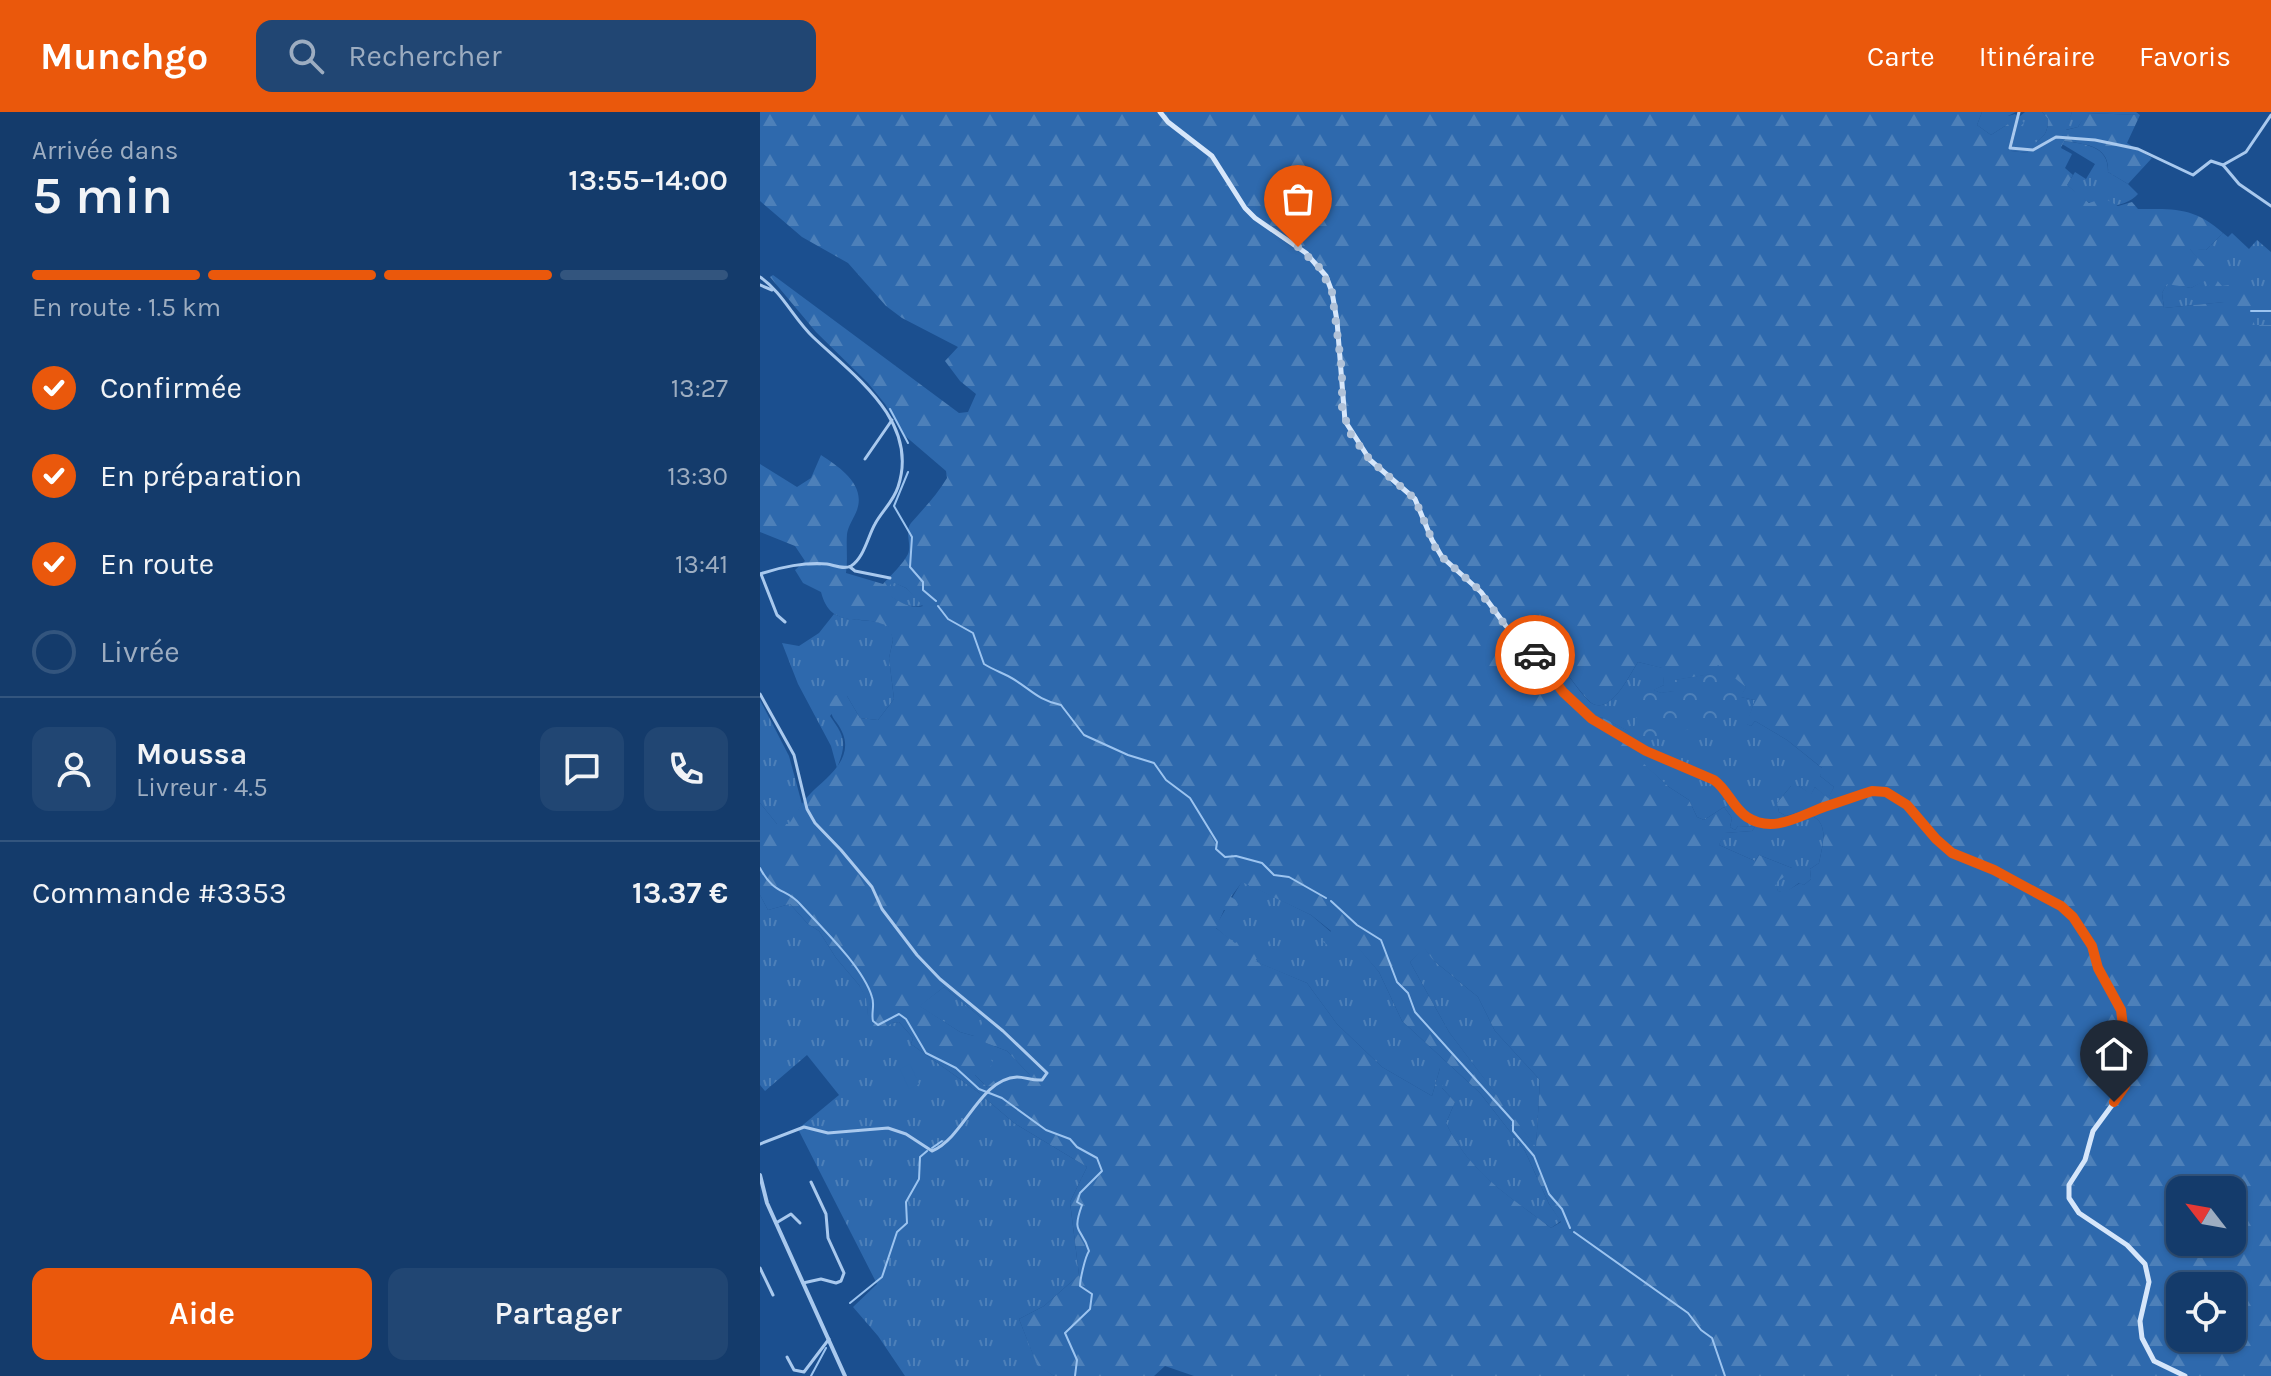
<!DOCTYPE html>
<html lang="fr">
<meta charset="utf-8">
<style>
body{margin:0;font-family:Karla,sans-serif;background:#214673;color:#f1f3f6;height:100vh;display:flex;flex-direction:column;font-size:30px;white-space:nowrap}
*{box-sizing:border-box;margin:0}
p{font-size:26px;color:#9dadc1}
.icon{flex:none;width:44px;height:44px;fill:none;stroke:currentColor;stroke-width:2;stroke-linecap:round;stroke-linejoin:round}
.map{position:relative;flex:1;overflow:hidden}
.side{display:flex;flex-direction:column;background:#143b6b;width:760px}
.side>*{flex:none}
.needle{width:52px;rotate:301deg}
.fabs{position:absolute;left:1406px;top:1064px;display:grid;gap:16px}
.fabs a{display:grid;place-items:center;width:80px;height:80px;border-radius:16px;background:#143b6b;box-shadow:0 2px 6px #0004,0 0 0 2px #33557e;font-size:40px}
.pin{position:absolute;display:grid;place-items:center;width:68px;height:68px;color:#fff;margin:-82px -34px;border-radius:50% 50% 50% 0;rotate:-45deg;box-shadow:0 0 8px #0007}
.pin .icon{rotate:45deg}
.courier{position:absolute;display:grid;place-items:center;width:80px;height:80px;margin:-40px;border:6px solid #ea580c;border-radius:50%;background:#fff;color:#222;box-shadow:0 2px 10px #0007}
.summary em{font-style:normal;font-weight:600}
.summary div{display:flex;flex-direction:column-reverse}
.summary{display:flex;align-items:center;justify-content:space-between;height:136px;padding:0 32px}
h1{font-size:52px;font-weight:600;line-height:60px}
.bar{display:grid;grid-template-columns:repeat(4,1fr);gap:12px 8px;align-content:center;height:96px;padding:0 32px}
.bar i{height:10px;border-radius:6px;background:#33557e}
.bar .on{background:#ea580c}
.bar p{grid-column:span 4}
.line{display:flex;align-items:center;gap:20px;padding:0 32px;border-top:2px solid #33557e}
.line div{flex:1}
.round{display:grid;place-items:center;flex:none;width:84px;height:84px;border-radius:16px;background:#214673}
ol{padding:0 32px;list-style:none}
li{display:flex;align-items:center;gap:24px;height:88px}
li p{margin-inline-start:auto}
li .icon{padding:8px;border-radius:50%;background:#ea580c;color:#fff;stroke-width:4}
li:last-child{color:#9dadc1}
li i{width:44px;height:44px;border:4px solid #33557e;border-radius:50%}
.button{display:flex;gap:16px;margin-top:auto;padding:16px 32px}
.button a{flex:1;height:92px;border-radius:16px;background:#ea580c;color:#fff;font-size:32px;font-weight:600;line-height:92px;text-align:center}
.button a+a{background:#214673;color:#f1f3f6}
header{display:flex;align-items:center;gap:48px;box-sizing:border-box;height:112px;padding:0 40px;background:#ea580c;color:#fff}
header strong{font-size:38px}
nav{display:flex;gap:44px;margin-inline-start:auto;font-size:28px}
.search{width:560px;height:72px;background:#214673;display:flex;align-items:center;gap:20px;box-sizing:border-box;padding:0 28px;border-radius:16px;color:#9dadc1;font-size:30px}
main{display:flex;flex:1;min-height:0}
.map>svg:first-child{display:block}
.grass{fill:url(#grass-tufts)}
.forest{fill:url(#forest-firs);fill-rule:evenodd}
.park{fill:url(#park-crowns)}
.garden{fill:#2e69ad}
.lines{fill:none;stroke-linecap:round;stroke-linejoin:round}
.stream{stroke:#9cc4f0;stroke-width:2}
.minor{stroke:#a9c9ee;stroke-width:3}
.tertiary{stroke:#a9c9ee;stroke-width:4}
.secondary{stroke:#d6e6fa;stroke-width:5}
.done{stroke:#afc1d8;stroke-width:8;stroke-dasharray:0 14.4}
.route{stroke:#ea580c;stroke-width:10}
</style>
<header>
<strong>Munchgo</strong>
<div class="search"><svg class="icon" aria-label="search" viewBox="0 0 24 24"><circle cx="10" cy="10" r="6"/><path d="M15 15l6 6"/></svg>Rechercher</div>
<nav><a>Carte</a><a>Itinéraire</a><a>Favoris</a></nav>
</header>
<main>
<section class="side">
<div class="summary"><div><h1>5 min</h1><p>Arrivée dans</p></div><em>13:55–14:00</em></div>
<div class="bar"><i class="on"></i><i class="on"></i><i class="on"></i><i></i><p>En route · 1.5 km</p></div>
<ol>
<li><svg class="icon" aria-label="check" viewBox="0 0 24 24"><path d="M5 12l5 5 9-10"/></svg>Confirmée<p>13:27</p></li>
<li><svg class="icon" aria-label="check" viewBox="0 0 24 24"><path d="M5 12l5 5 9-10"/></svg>En préparation<p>13:30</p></li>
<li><svg class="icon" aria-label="check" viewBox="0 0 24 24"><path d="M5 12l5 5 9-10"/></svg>En route<p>13:41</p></li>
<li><i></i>Livrée</li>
</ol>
<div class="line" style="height:144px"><a class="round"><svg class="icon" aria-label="person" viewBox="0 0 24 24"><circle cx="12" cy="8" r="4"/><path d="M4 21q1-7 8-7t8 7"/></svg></a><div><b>Moussa</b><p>Livreur · 4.5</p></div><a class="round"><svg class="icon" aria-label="chat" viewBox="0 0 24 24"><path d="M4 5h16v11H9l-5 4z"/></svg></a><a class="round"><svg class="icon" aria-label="phone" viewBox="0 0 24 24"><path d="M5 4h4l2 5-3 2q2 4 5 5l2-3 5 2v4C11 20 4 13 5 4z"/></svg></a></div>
<div class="line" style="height:104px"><div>Commande #3353</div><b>13.37 €</b></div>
<div class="button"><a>Aide</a><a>Partager</a></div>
</section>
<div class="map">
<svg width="1511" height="1264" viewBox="0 0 1511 1264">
<defs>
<pattern id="grass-tufts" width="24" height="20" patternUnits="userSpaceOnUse" patternTransform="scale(2)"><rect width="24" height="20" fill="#2e69ad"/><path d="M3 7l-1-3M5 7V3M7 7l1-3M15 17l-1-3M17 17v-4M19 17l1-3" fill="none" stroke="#4d80b9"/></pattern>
<pattern id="forest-firs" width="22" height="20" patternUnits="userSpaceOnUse" patternTransform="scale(2)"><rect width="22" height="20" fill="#2e69ad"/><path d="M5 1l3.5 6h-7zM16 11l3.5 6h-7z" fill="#4d80b9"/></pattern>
<pattern id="park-crowns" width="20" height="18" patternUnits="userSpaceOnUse" patternTransform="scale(2)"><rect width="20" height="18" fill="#2e69ad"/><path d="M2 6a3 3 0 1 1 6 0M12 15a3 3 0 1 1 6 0" fill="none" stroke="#4d80b9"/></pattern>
</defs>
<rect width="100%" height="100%" fill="#1b4f8f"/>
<g class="grass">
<polygon points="1222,0 1256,0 1248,4 1248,12 1231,23 1217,13"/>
<path d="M1265,0H1282L1288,7C1288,29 1277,24 1269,41L1251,39L1259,5Z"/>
<polygon points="1312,0 1376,0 1380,3 1327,1 1318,15 1305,18"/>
<path d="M1303,29C1324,32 1349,33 1348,60L1368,72L1378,82C1367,95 1343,97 1328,90C1321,87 1313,78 1307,73L1315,60L1326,67L1335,52L1302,32Z"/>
<polygon points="1463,121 1468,125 1472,121 1489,137 1497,128 1511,140 1511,213 1492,213 1429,136 1446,138"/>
<polygon points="1445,168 1465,190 1404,196 1402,181 1407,171 1431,176"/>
<path d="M131,469L146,476L164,493C150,498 136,489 125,480Z"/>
<path d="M74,502C92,511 112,505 130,515L133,528L129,546L134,587L118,608L100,606L87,584L70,604C85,625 87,631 77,656L71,634L38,572L22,531L39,534L59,521Z"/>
<path d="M878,550L903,556L904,573L894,578L901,581L915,579V568L951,562L958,553L986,575L981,585L995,588L987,612L991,614L995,609L1027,628L1063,657L1060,664L1074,675L1068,687L1055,675L1051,683L1039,674H1031L1017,691L1019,700L1026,704L1049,697L1052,704C1070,712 1062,735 1059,751L1050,757L1051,767L1044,773L1039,771L1025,781L1018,779L1015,771L1032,756L999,743L995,749L959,733L964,721L992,719L995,715L978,714L975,718L970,715L972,706L964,695L944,708L937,705L929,688L909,675L882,651L888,644L865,628L868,619L841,605L836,613C816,601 803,585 789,566L803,557C810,565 825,588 833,592C852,601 870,562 878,550Z"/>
<polygon points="0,588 29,644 42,692 30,712 17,712 0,691"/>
<path d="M482,769L551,803L571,820L592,828L619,860L642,909L720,981L765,1039L789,1092L801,1109L791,1116C748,1083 710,1062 686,1011L695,990L682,976L680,956L672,984L622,955L577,912L547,871L494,849L455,815Z"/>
<polygon points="0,783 8,798 30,792 48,812 59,819 76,846 99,873 107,887 108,903 132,911 139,910 153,926 151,932 218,980 254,1011 327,1055 310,1090 319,1163 284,1194 259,1207 277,1252 294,1264 145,1264 118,1224 93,1195 117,1172 38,1017 79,983 47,943 5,979 0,973"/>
<polygon points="664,835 673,848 718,885 735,919 780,968 776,1036 689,920 650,850"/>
<polygon points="184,875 224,908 226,931 247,939 271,964 227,975 215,963 214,924 200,920 159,894"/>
</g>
<path class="forest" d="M0,0H1222L1217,13L1231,23L1248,12V4L1255,2L1264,11L1256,17L1251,39L1268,41C1277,24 1288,29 1288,7L1282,0H1312L1306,18L1318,15L1326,1L1380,3L1367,31L1392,46L1368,72L1348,60C1350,33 1324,32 1304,29L1301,36L1312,42L1305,56L1313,63L1307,73L1329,91L1344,86L1358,94L1372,90L1378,97C1415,97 1434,95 1463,121L1446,138L1430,137L1462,174L1491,170L1503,195L1492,213H1511V1264H434L405,1254L394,1264H294L277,1253L259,1207L284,1194L319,1163L310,1090L327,1055L254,1011L218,980L151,932L153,926L139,910L132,911L124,917L113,914L108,903L106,887L99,873L76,846L59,819L48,812L30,792L8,798L0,783V691L17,712H29C36,701 42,690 51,681C66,666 93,648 83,622C77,606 71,611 69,588L76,583L87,584L100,606L118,608L134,587L129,546L133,528L129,515C103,500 71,520 61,480L43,471L35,458L45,449L35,434L0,420V352L37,375L51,366L61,343C79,355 106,372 97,398C94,406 88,414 87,422C86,435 88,448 86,461L123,472C131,463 143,452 148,442C152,431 144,420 151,411C164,396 177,383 187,366L186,359L144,323L125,292L108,271L56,220L10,165L13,163L199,301L208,300L216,282L200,269L185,249L198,235L142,206L126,194L88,151L42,125L0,89ZM1445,169L1464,190L1404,196L1402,181L1407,172L1431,176ZM132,470L146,476L163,494C150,498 136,488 126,480ZM878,550L902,556L904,573L893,578L901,581L915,579V568L952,562L986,575L980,585L995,588L986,612L991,614L995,609L1027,628L1062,656L1060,664L1074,675L1068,686L1055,675L1051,682L1039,674H1031L1017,691L1019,700L1026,704L1049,697L1052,704C1070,712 1062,735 1059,751L1050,757L1051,767L1044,773L1040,771L1025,780L1018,779L1016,771L1033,758L1032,756L999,743L995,749L959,733L965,721L992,719L995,715L978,714L975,718L970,715L972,706L964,695L944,708L937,705L929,688L909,675L883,651L888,644L865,628L869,619L841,605L836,613C816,601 803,585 789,566L803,557C810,565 826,588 833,592C852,601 870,562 878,550ZM482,770L551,803L571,819L563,830L575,838L592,829L619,860L642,909L720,981L765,1039L789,1092L801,1110L791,1116C748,1083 710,1061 686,1011L695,990L682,976L687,959L680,956L672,984L622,955L577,912L547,871L495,849L511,826L502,818L475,831L456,816L464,798L475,799L479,790L471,785ZM664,836L673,848L718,885L735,919L780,968L776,1035L689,920L650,850ZM184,875L224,908L218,919L226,931L247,939L270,963L247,957L227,975L215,963L234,952L214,924L200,920L160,894ZM1420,1078H1472V1130H1420ZM1420,1174H1472V1226H1420Z"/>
<polygon class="park" points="958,553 986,575 970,601 900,628 890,623 888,627 873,619 885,576 901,581 915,579 915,568 951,562"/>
<polygon class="garden" points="150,952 159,972 149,977 140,957"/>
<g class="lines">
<g class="stream">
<polyline points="1491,199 1511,199"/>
<polyline points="130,297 148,331"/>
<polyline points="148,360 134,394 152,425 150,455 163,470 163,478 176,489"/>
<path d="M178,494L188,507L213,521L224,552C232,557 240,560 248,564C269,575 276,588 301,593L324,623L368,643L394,651L406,668L430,686L457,730L456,737L465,745L476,744L502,751L514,763L529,765L566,786"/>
<path d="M0,756C14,783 26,776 40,792C61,815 103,855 112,885C115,893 111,901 113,909L118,913L139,902L146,907L166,941L196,956L219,977L242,986L286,1018L310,1027L317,1035L337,1046L342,1059L320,1081L317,1090L322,1093C311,1123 322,1115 329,1139C325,1145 320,1168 320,1174L332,1182L330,1197L305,1221L317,1248L315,1264"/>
<polyline points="571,789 597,813 621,828 637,870 648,881 655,900 753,1009 753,1019 774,1044 789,1082 802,1097 810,1116"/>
<polyline points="172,1036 182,1029"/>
<polyline points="814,1120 928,1201 941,1218 952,1226 965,1264"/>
<polyline points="90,1191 122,1165 137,1120 147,1111 146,1090 159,1067 160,1045 167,1039"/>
<polyline points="51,1264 66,1236"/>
</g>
<g class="minor">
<polyline points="1259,0 1250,36 1273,38 1296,25 1335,28 1378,37 1433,63 1451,49 1463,53 1486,40 1511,3"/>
<polyline points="1463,53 1479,72 1511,94"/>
<polyline points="0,173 12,178"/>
<polyline points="105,347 132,308"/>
<polyline points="90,455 95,459 130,466"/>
<path d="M0,462C20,455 46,450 67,452C74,453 83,458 91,454C104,446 108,424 115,412C122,399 133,390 138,375C160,309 94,264 53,225C34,207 22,180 0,165"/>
<polyline points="1,462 17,503 25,510"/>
<path d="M0,582L34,643L47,697L55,711L81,738L112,775L122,797L157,843L180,867L243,919L287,961L282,968C273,969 265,965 257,965C219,967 205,1025 172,1039L146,1022L128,1016L68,1021L44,1015L0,1032"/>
<polyline points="16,1111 31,1102 40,1111"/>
<polyline points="0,1156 13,1183"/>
<polyline points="43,1171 61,1167 76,1171 81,1169 84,1161 68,1126 66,1102 51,1070"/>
<polyline points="27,1245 34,1258 44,1260 69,1227"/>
</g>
<polyline class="tertiary" points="0,1063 7,1091 85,1264"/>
<polyline class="secondary" points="400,0 408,10 452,44 485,96 495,106 546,141 566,164 572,180 577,209 585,309 610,348 655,387 672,428 682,445 721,480 746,514 773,539 803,580 822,599 886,639 954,668 963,675 983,702 1007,712 1034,708 1112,679 1126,680 1153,699 1176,727 1192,741 1240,762 1297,792 1313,805 1332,834 1341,862 1359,892 1369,962 1361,981 1333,1019 1325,1048 1309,1073 1309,1086 1319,1101 1367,1133 1385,1152 1389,1170 1380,1209 1382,1226 1394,1249 1425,1264"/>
</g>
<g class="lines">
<polyline class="done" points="538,135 560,156 572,180 582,259 582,296 590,321 610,348 655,387 675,435 682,445 716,475 746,514 775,543"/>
<path class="route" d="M775,543L803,580L832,607L886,639L954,668C968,678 973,696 987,705C1013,722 1039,704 1064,695C1080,690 1096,684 1112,679L1126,680L1147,693L1176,727L1192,741L1234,758L1284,785L1301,794L1313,805L1332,834L1338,856L1361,898L1369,962L1365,974L1354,990"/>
</g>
</svg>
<div class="fabs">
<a><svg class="needle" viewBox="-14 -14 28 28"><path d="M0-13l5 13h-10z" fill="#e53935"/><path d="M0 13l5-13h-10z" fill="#9dadc1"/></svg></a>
<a><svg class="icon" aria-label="locate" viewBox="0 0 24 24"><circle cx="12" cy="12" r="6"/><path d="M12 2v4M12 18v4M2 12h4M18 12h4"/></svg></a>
</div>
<div class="pin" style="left:538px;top:135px;background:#ea580c"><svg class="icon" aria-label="bag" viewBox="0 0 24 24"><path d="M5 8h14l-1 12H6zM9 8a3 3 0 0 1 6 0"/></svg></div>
<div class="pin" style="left:1354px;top:990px;background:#1f2937"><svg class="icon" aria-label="home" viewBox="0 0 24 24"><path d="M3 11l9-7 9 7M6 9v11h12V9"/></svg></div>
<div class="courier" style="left:775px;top:543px"><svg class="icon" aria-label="car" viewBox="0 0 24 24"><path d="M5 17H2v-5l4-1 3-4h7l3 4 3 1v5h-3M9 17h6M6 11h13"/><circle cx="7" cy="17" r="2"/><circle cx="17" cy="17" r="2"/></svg></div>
</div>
</main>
